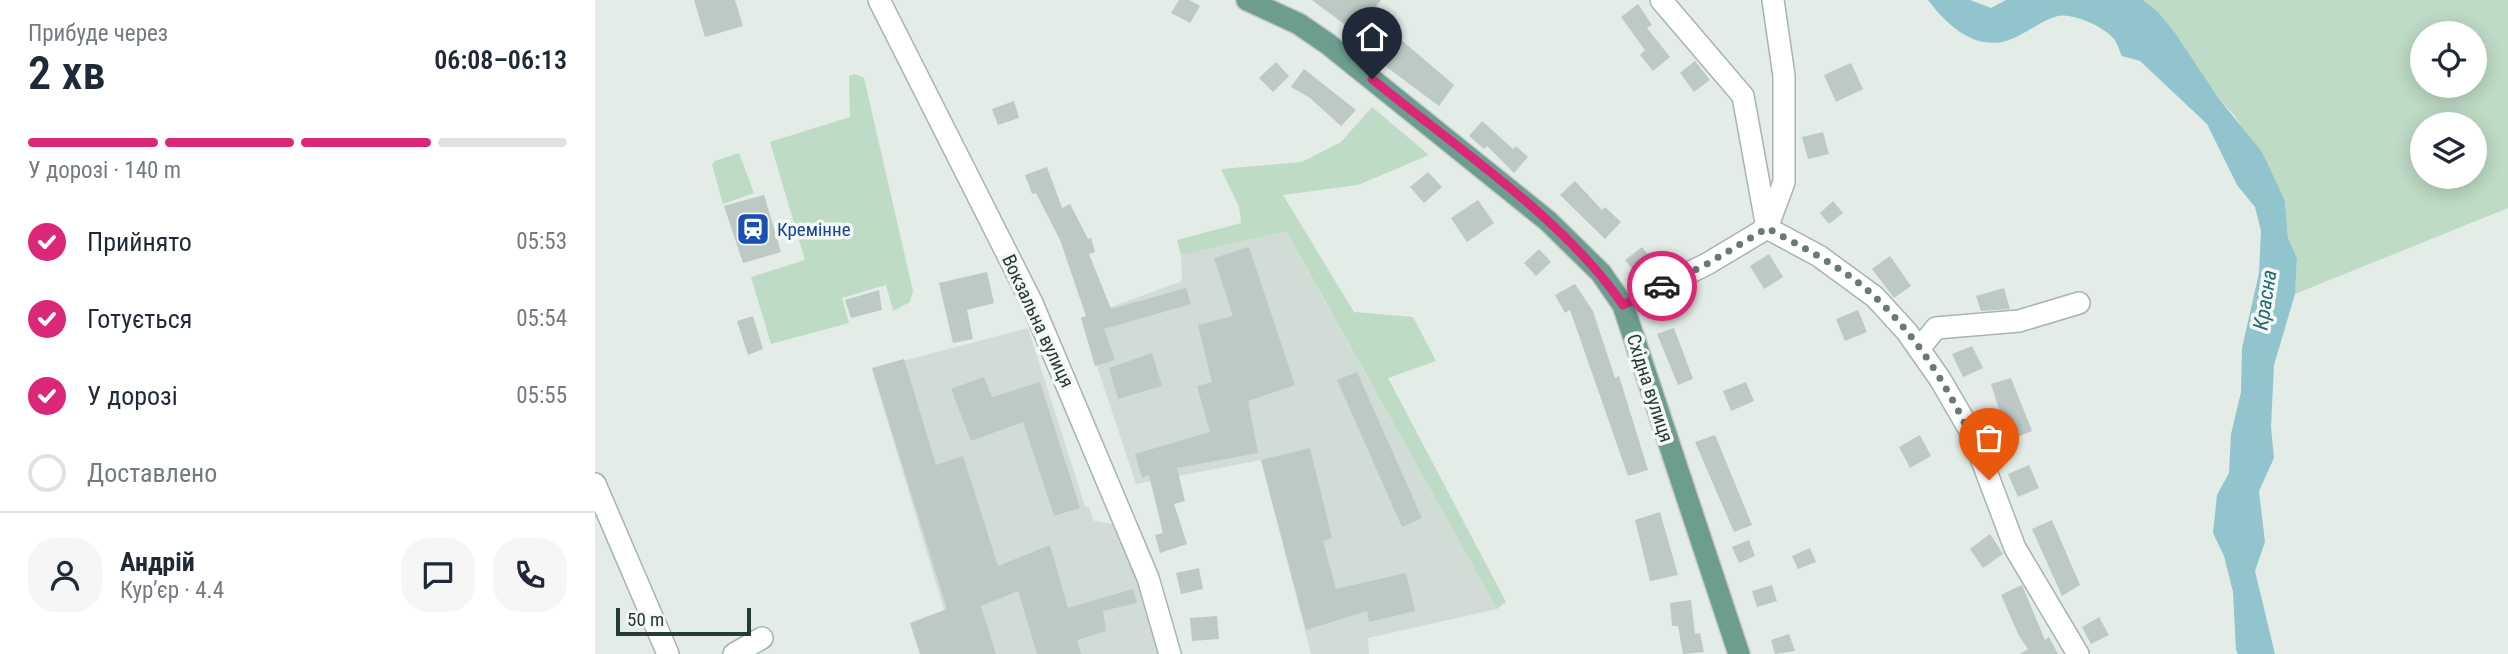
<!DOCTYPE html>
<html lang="uk">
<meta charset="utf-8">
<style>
body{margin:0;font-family:"Roboto Condensed",sans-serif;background:#f6f6f7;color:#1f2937;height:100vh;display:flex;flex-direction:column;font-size:26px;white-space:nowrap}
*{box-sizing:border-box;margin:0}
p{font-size:23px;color:#747a83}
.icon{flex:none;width:38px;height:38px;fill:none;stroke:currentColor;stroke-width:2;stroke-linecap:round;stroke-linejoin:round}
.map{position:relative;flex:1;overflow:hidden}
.details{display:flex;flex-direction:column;background:#fff;width:595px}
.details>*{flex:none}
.tools{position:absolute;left:1815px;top:21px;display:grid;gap:14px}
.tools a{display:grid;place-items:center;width:77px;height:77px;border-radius:50%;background:#fff;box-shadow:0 4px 18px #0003;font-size:35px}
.scale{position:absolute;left:21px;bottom:18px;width:135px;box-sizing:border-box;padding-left:7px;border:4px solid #253c35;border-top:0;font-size:19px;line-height:24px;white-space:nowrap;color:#253c35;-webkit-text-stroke:5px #f4f9f6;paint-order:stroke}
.pin{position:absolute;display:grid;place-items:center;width:60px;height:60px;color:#fff;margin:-72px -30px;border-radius:50% 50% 50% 0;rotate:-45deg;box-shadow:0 0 7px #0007}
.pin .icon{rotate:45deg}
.courier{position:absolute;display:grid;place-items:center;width:70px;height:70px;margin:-35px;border:5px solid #db2777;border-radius:50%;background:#fff;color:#222;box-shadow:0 2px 9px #0007}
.summary em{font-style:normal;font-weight:600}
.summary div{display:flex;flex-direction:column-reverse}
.summary{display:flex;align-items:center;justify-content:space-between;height:119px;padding:0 28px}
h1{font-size:46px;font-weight:600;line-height:52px}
.bar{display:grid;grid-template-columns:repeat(4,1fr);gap:10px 7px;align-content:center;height:84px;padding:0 28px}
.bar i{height:9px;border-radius:5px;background:#e0e1e3}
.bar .selected{background:#db2777}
.bar p{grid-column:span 4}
.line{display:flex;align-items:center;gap:18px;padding:0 28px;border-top:2px solid #e0e1e3}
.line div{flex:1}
.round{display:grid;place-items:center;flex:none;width:74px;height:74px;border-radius:28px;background:#f6f6f7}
ol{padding:0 28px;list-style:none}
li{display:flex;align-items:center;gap:21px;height:77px}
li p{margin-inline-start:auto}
li .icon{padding:7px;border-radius:50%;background:#db2777;color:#fff;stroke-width:4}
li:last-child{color:#747a83}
li i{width:38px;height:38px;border:4px solid #e0e1e3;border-radius:50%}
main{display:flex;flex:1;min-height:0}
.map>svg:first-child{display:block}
.built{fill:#d2dcd7}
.green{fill:#bedbc5;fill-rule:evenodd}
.water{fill:#91c4cc}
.building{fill:#bcc9c4}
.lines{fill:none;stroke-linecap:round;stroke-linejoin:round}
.minor-casing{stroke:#a7b4af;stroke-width:24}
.major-casing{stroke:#c2c8c6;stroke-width:24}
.minor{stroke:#fff;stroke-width:21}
.major{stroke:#6c9d8f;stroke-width:21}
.done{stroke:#687a74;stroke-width:7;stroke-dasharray:0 12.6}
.route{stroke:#db2777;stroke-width:9}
.labels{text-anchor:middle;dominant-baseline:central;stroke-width:7;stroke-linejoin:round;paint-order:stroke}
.transit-label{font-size:19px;fill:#164399;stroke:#f4f9f6;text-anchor:start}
.street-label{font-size:19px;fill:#253c35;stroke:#f4f9f6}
.water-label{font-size:21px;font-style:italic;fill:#246772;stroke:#f4f9f6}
</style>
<main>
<section class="details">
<div class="summary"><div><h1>2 хв</h1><p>Прибуде через</p></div><em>06:08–06:13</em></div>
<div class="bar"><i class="selected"></i><i class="selected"></i><i class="selected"></i><i></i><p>У дорозі · 140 m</p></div>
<ol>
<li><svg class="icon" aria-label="check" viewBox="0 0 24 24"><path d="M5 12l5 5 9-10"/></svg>Прийнято<p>05:53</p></li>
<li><svg class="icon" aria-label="check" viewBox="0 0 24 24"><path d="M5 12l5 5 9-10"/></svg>Готується<p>05:54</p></li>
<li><svg class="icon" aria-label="check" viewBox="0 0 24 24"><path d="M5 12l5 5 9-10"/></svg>У дорозі<p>05:55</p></li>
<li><i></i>Доставлено</li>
</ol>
<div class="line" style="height:126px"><a class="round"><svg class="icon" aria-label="person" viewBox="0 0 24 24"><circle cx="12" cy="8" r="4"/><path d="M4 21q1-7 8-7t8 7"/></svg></a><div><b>Андрій</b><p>Кур’єр · 4.4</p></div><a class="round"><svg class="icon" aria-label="chat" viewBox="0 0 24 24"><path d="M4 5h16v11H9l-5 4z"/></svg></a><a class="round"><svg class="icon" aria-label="phone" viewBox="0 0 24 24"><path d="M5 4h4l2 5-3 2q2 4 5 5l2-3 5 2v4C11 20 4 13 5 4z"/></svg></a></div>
</section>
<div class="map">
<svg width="1913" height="654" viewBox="0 0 1913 654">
<rect width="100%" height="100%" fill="#e4ece8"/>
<g class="built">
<polygon points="690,230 902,609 773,638 774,654 716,654 666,460 541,484 486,318 587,281 586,255"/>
<polygon points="433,328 490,506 494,507 499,521 518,524 549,593 564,654 325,654 349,610 277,369"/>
</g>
<g class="green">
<path d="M1547,0H1913V208L1700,294L1702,258L1693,238L1690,201L1640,116L1624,99L1563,12ZM1827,33H1880V86H1827ZM1827,124H1880V177H1827Z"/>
<polygon points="260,74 269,78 318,291 315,302 298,311 291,285 247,298 254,323 176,344 156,277 210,260 175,142 255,117 254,76"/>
<polygon points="777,107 834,155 763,185 688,195 759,312 818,317 841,361 793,378 911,602 902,609 691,231 586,255 582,240 646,223 644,207 626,169 707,162 746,142"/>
<polygon points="144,153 159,193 128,204 117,165 120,161"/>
</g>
<path class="water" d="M1333,0H1375L1396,8L1411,0H1548L1563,12L1580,33L1624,99L1667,152L1690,201L1693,238L1702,258L1700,294L1679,365L1676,427L1679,458L1664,491L1670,542L1660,571L1680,654H1643L1641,650L1638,592L1629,556L1618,533L1622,495L1634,473L1636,434L1646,392L1647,348L1664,273L1666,231L1660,207L1642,185L1612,124L1545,61L1527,56C1524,50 1522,41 1517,37C1507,26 1478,13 1463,16C1446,20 1430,35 1414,40C1380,52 1351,24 1333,0Z"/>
<g class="building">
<polygon points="99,0 140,0 148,26 110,37"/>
<polygon points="584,0 594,0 605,6 595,23 576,13"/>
<polygon points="717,0 786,0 761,33"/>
<polygon points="1043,4 1057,25 1052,28 1075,57 1058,71 1045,55 1050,50 1026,17"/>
<polygon points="797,32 859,85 844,106 778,57"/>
<polygon points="1100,61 1115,80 1099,92 1085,73"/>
<polygon points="681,62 694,76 678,92 664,78"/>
<polygon points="1256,63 1268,89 1241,102 1229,75"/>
<polygon points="709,69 761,110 746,126 715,98 696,87"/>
<polygon points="419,101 424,118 403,125 397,109"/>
<polygon points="887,121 918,149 921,146 933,157 919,173 892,146 889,149 874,136"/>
<polygon points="1228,132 1234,154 1213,159 1207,137"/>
<polygon points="452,167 467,208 475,204 493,239 496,238 500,252 494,254 516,309 591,288 596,304 509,329 520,360 500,366 486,318 491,316 465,240 441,193 437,194 430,175"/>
<polygon points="833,172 847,187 829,203 815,187"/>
<polygon points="980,181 1007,210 1010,207 1026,222 1010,239 965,195"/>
<polygon points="169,195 186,252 148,263 129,206"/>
<polygon points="883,200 899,223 872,242 856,218"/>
<polygon points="1238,201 1248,213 1234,224 1225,213"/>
<polygon points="654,247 700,385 653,401 663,453 582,468 590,501 579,504 592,544 565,553 560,535 568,533 554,475 547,478 540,454 615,432 602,386 617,382 603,325 638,316 619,258"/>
<polygon points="1047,247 1061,265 1044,277 1030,260"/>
<polygon points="944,249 956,262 941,276 929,263"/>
<polygon points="1174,254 1188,277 1169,289 1155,266"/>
<polygon points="1295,256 1316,286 1299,298 1277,269"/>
<polygon points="392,272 399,303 372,310 378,339 358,343 344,283"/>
<polygon points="980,284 998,311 1020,378 1024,376 1053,470 1033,476 975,310 970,313 960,295"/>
<polygon points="1409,288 1415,309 1386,311 1381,296"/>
<polygon points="284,290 287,310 256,318 250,300"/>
<polygon points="1263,310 1272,332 1250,341 1241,319"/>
<polygon points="158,316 168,349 153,355 142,321"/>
<polygon points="1079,328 1098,379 1083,385 1062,334"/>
<polygon points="1377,346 1388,368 1368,377 1357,354"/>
<polygon points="557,353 567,386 523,399 514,368"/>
<polygon points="309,359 341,465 368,456 403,566 455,545 473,608 538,589 542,603 508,611 511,631 482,640 486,654 442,654 423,591 386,606 401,654 325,654 315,623 352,609 277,368"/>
<polygon points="762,372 827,518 807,527 742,380"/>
<polygon points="389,377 397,397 445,382 485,508 459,516 428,422 376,441 356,389"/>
<polygon points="1416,378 1437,431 1414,440 1396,384"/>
<polygon points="1151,382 1159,401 1136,411 1128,391"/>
<polygon points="1120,435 1157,525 1139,532 1100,442"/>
<polygon points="1325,435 1336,456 1315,468 1304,447"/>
<polygon points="715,448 737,538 728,541 741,589 811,573 820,611 774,622 772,611 711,630 666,460"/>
<polygon points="1434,465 1444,488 1423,497 1413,474"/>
<polygon points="1065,512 1083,575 1055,581 1040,520"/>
<polygon points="1457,520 1485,585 1467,596 1437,529"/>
<polygon points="1395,534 1408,554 1388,568 1375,549"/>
<polygon points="1154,540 1160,556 1144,563 1137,547"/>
<polygon points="1215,548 1221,562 1203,569 1197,556"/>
<polygon points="604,568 608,589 586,594 581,573"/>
<polygon points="1177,585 1182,601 1162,607 1157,591"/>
<polygon points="1427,585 1450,640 1454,637 1463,654 1425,654 1433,649 1424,636 1406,595"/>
<polygon points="1096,600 1100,634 1105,633 1109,652 1088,654 1083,626 1077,626 1075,603"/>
<polygon points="622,616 624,639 597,641 595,618"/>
<polygon points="1504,617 1514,635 1496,644 1487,627"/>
<polygon points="1194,634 1200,651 1180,654 1176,640"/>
</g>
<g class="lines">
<defs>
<g id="minor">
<polyline points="284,0 437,303 553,578 575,654"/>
<polyline points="1178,0 1189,76 1189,182 1172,228 1224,256 1280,297 1312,332 1345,379 1377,434 1420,548 1483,654"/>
<polyline points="1028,305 1112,264 1172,228 1148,96 1066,0"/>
<polyline points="1324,349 1341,328 1424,321 1484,303"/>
<polyline points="0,484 73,654"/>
<polyline points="139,654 167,638"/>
</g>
<polyline id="major" points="652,0 704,24 733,44 953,221 1006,273 1028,305 1144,654"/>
</defs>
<use href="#minor" class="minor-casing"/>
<use href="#major" class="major-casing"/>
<use href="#minor" class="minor"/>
<use href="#major" class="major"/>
</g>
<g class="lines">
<path class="done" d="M1067,286L1112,264L1172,228C1209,248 1250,268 1281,298C1333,347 1369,414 1394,480"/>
<path class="route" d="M777,79C860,147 969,218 1028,305L1067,286"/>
</g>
<defs>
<symbol id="station-square" viewBox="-11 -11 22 22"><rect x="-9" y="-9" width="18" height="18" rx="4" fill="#1a4fb4" stroke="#f4f9f6"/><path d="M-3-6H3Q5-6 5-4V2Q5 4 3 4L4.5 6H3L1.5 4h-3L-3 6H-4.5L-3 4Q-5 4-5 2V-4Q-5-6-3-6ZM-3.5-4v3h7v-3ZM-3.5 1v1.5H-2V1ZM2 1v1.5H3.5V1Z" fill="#fff"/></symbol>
</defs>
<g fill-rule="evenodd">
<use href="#station-square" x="139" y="210" width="38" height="38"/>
</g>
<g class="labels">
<g class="transit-label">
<text x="182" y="229">Кремінне</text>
</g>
<g class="street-label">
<text transform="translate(443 321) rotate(65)">Вокзальна вулиця</text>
<text transform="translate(1055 388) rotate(72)">Східна вулиця</text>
</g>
<g class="water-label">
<text transform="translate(1670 300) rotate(-81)">Красна</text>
</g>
</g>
</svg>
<div class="tools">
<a><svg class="icon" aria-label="locate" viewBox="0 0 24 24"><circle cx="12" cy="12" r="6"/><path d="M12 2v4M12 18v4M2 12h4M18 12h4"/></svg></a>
<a><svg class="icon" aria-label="layers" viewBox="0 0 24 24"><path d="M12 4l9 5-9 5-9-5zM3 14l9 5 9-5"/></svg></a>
</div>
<div class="scale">50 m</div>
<div class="pin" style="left:1394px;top:480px;background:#ea580c"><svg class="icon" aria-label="bag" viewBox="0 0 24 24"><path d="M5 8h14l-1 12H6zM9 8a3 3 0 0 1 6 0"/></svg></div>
<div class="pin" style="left:777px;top:79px;background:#1f2937"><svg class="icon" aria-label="home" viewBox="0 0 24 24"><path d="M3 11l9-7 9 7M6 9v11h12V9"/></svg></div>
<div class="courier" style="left:1067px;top:286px"><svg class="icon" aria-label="car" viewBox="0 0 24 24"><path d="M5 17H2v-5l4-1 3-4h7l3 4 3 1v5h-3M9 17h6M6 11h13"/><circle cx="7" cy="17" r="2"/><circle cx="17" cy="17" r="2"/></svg></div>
</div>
</main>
